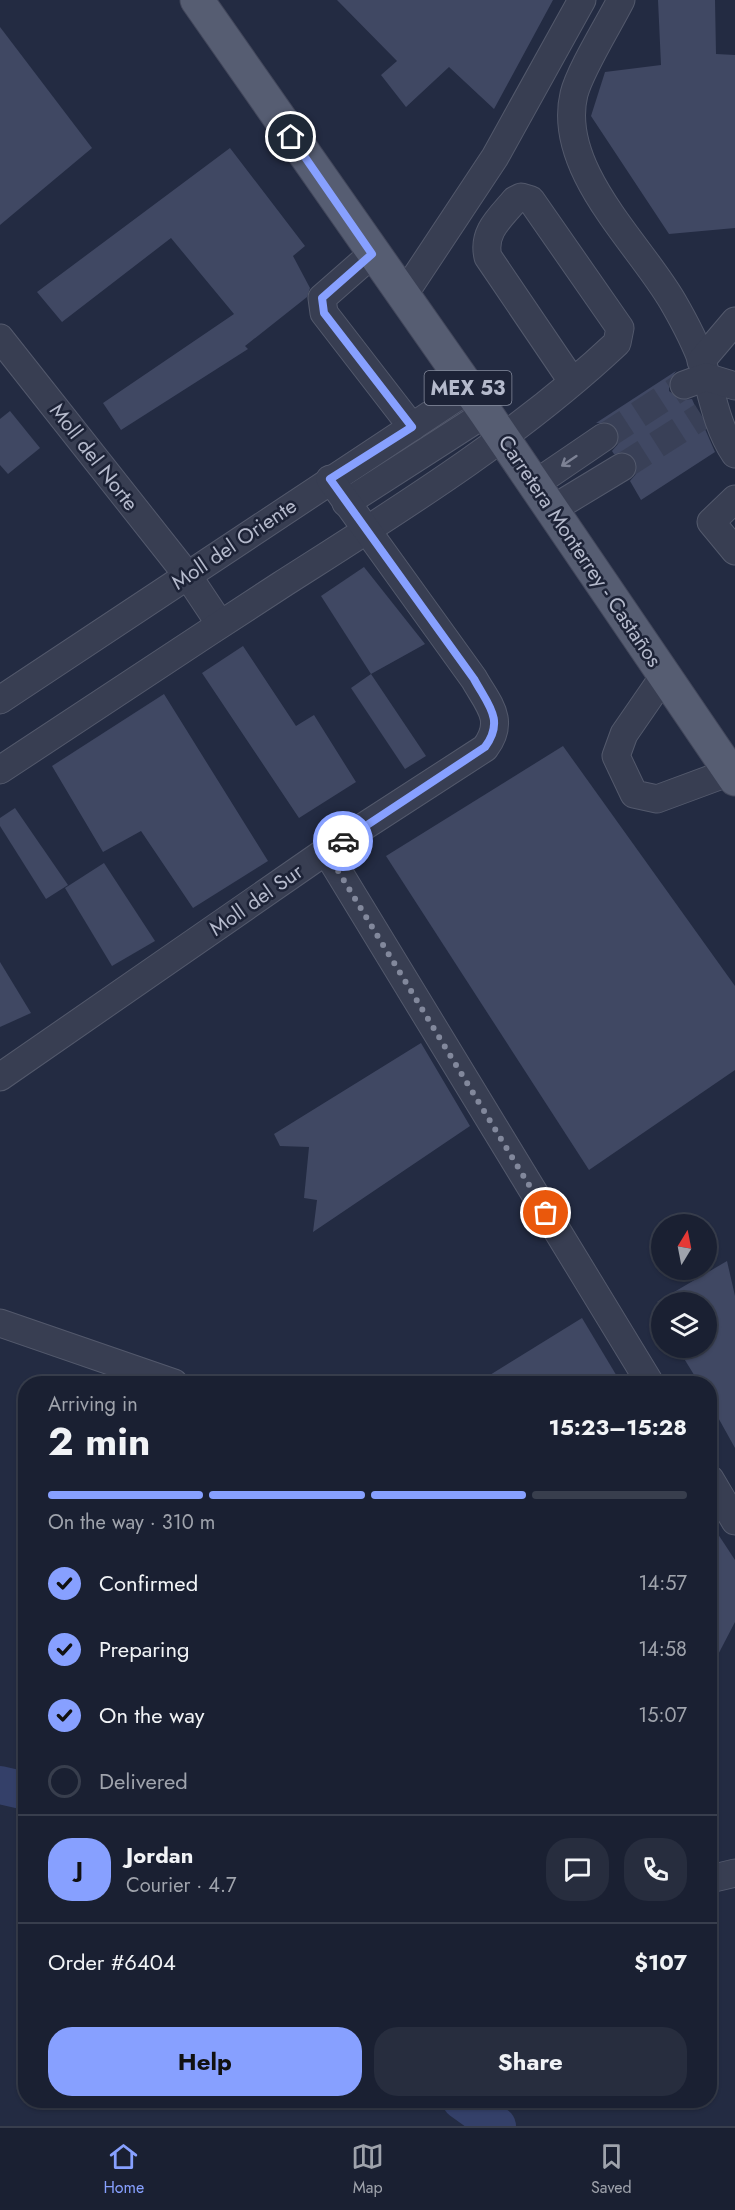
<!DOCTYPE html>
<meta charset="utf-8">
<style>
body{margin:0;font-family:Jost,sans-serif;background:#272d3e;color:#f1f3f6;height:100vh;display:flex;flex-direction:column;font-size:22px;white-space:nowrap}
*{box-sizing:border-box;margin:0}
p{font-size:20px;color:#9fa3ac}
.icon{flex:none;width:33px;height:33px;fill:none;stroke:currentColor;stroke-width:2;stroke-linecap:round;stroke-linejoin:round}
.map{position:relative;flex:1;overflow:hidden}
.side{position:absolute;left:18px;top:1376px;width:699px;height:732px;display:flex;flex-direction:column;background:#1a2032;border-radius:24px;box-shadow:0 2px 4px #0004,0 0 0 2px #383e4d}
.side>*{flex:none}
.needle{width:39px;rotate:10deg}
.fabs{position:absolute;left:651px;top:1214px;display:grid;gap:12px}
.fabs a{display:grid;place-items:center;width:66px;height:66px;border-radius:50%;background:#1a2032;box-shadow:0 2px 4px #0004,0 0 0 2px #383e4d;font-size:30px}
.pin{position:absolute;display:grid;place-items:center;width:51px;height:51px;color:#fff;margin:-26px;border:3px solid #fff;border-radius:50%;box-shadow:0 2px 6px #0007}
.courier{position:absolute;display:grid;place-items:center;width:60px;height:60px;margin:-30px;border:4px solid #87a0ff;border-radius:50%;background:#fff;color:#222;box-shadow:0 2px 8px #0007}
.head em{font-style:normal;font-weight:700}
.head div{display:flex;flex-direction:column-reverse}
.head{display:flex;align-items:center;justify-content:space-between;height:102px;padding:0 30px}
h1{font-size:39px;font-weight:700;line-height:45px}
.bar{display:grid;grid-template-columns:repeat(4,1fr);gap:9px 6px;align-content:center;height:72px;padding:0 30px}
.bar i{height:8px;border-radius:4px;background:#383e4d}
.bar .selected{background:#87a0ff}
.bar p{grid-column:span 4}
.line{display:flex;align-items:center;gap:15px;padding:0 30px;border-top:2px solid #383e4d}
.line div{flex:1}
.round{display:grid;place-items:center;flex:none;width:63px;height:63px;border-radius:24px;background:#272d3e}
ol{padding:0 30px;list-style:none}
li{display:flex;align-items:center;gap:18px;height:66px}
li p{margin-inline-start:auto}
li .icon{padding:6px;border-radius:50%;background:#87a0ff;color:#111;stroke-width:4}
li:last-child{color:#9fa3ac}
li i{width:33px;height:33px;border:3px solid #383e4d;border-radius:50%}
.action{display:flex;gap:12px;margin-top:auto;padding:12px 30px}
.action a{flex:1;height:69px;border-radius:24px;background:#87a0ff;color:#111;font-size:24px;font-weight:700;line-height:69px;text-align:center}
.action a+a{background:#272d3e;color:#f1f3f6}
.dock{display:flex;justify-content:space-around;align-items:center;height:84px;border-top:2px solid #383e4d;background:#1a2032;font-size:16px;color:#9fa3ac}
.dock a{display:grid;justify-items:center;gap:3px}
.dock .selected{color:#87a0ff}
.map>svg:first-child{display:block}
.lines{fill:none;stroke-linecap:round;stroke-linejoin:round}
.river{stroke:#344069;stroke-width:38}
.building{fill:#404863}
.minor-tunnel{stroke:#394057;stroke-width:27;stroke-dasharray:27 14;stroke-linecap:butt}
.minor-casing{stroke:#53596c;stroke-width:29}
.major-casing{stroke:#42475b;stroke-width:35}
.minor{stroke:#383e52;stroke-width:27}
.major{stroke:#565d72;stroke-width:33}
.oneway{stroke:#7d8295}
.done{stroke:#82889c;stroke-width:6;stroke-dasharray:0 10.8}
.route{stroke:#87a0ff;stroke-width:8}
.labels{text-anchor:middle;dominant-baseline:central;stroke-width:5;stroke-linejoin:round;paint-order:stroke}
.shield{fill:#1d2337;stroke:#878d9f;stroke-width:1.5}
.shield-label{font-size:20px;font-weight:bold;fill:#b5bacc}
.street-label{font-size:21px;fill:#b5bacc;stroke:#1d2337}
</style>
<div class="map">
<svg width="735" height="2126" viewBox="0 0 735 2126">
<rect width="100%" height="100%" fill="#232b42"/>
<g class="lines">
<g class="river">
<polyline points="0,1785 26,1791"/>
<polyline points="461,2100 497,2126"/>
</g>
</g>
<g class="building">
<polygon points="337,0 553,0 494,109 449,67 406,107 381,75 397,61"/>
<polygon points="658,0 715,0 716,54 735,55 735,228 669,234 591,116 605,72 661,65"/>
<polygon points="0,27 92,148 0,225"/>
<polygon points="230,148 305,246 293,256 310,288 307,297 245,346 248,349 121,430 103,403 234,314 171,238 62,322 37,292"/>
<polygon points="676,371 669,382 669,391 681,400 692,399 715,452 641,500 630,481 636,474 636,459 629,453 614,454 612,451 618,444 620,436 617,429 610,423 596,423"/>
<polygon points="10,411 40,448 8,474 0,465 0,419"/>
<polygon points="364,567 425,644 371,674 321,596"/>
<polygon points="243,646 296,726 314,715 356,782 299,818 202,673"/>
<polygon points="371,674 426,756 405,769 351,688"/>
<polygon points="164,694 268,861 193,908 141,831 103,852 52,766"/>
<polygon points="563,746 735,986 735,1070 589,1170 386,856"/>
<polygon points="15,808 68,885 46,899 0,826 0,818"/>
<polygon points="104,863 155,941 112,966 65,888"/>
<polygon points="0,962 31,1013 0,1027"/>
<polygon points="421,1043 470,1126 313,1232 317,1200 304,1198 309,1147 280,1146 274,1134"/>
<polygon points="727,1261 735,1296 735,1448 710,1403 710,1383 699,1383 677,1347 706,1347 706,1302 657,1302"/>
<polygon points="582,1318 621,1383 477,1383"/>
<polygon points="710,1522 735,1560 735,1622 710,1670"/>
</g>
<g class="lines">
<g class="minor-tunnel">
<polyline points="604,437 684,385"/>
<polyline points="622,467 702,416"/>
</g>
<defs>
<g id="minor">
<path d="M621,0C609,24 580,70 574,94C556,169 639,243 673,302C684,321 696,344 703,364C712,395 717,427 735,454"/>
<polyline points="372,254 322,298 324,313 412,427"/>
<polyline points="403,296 495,157 582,0"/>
<polyline points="0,338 188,576 220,624"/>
<polyline points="701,361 735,321"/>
<polyline points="684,385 706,377 735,386"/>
<polyline points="535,484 604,437"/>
<polyline points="735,499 711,522 735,551"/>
<polyline points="346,503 486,413"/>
<polyline points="551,510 622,467"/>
<polyline points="664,676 624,734 616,756 634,794 657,799 730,772"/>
<polyline points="0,700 469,389"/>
<path d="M0,770C94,708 187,646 281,585C397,511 517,437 617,343L620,328L531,200L521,197L515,200C500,218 482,232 488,257L572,381"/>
<polyline points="326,851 650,1383"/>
<path d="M0,1077L326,851L485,748C506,720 488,704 474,679L330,479"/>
<polyline points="0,1323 174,1383"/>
<polyline points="710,1479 735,1521"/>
<polyline points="710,1879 735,1873"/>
</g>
<polyline id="major" points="197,0 486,413 735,779"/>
</defs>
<use href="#minor" class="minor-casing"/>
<use href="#major" class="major-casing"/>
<use href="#minor" class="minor"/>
<use href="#major" class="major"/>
</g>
<defs><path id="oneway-shaft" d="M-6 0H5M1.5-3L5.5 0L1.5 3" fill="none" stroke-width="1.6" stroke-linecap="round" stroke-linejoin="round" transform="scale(1.5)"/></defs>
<use class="oneway" href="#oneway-shaft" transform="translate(569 461) rotate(146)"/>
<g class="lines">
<polyline class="done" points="343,841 326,851 546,1213"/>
<path class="route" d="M291,137L372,254L322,298L324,313L412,427L330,479L474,679C488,705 505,720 485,747L343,841"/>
</g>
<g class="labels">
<rect class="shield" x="424.5" y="371" width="87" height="34" rx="4.5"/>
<g class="shield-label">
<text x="468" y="388">MEX 53</text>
</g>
<g class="street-label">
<text transform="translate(94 457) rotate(52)">Moll del Norte</text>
<text transform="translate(234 544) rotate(-34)">Moll del Oriente</text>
<text transform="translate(580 551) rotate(56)">Carretera Monterrey - Castaños</text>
<text transform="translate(256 900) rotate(-35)">Moll del Sur</text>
</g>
</g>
</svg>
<div class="fabs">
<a><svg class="needle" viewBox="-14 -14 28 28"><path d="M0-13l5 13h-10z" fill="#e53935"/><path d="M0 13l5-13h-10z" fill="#9fa3ac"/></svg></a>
<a><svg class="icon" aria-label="layers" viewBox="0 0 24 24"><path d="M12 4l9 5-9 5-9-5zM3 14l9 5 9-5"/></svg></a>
</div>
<div class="pin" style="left:546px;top:1213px;background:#ea580c"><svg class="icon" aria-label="bag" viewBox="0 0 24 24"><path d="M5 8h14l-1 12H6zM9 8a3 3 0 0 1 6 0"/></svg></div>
<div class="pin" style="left:291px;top:137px;background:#1f2937"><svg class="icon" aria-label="home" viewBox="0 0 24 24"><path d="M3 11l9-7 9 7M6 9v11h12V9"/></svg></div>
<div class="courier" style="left:343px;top:841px"><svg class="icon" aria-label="car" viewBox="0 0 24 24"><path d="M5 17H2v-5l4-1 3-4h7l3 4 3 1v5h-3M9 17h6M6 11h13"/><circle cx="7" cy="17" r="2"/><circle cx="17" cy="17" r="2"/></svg></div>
<section class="side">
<div class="head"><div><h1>2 min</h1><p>Arriving in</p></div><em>15:23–15:28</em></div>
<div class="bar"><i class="selected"></i><i class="selected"></i><i class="selected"></i><i></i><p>On the way · 310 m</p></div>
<ol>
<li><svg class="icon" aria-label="check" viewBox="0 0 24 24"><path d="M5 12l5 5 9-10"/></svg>Confirmed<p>14:57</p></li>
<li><svg class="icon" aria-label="check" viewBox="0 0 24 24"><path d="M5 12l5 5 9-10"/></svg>Preparing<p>14:58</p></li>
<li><svg class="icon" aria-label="check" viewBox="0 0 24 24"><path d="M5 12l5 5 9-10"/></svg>On the way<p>15:07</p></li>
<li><i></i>Delivered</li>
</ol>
<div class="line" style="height:108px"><b class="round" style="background:#87a0ff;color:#111">J</b><div><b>Jordan</b><p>Courier · 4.7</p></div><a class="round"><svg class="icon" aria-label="chat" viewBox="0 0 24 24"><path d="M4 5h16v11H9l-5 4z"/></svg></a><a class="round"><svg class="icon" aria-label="phone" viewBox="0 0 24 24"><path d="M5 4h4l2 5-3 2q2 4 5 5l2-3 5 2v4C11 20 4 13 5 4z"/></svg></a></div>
<div class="line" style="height:78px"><div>Order #6404</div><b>$107</b></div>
<div class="action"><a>Help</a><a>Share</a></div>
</section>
</div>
<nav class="dock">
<a class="selected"><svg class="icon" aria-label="home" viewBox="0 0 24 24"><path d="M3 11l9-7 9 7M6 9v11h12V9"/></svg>Home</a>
<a><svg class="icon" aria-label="map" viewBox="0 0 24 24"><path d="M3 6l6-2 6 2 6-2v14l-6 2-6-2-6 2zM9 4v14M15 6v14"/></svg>Map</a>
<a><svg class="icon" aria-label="saved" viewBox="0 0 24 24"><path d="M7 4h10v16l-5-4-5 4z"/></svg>Saved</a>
</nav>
